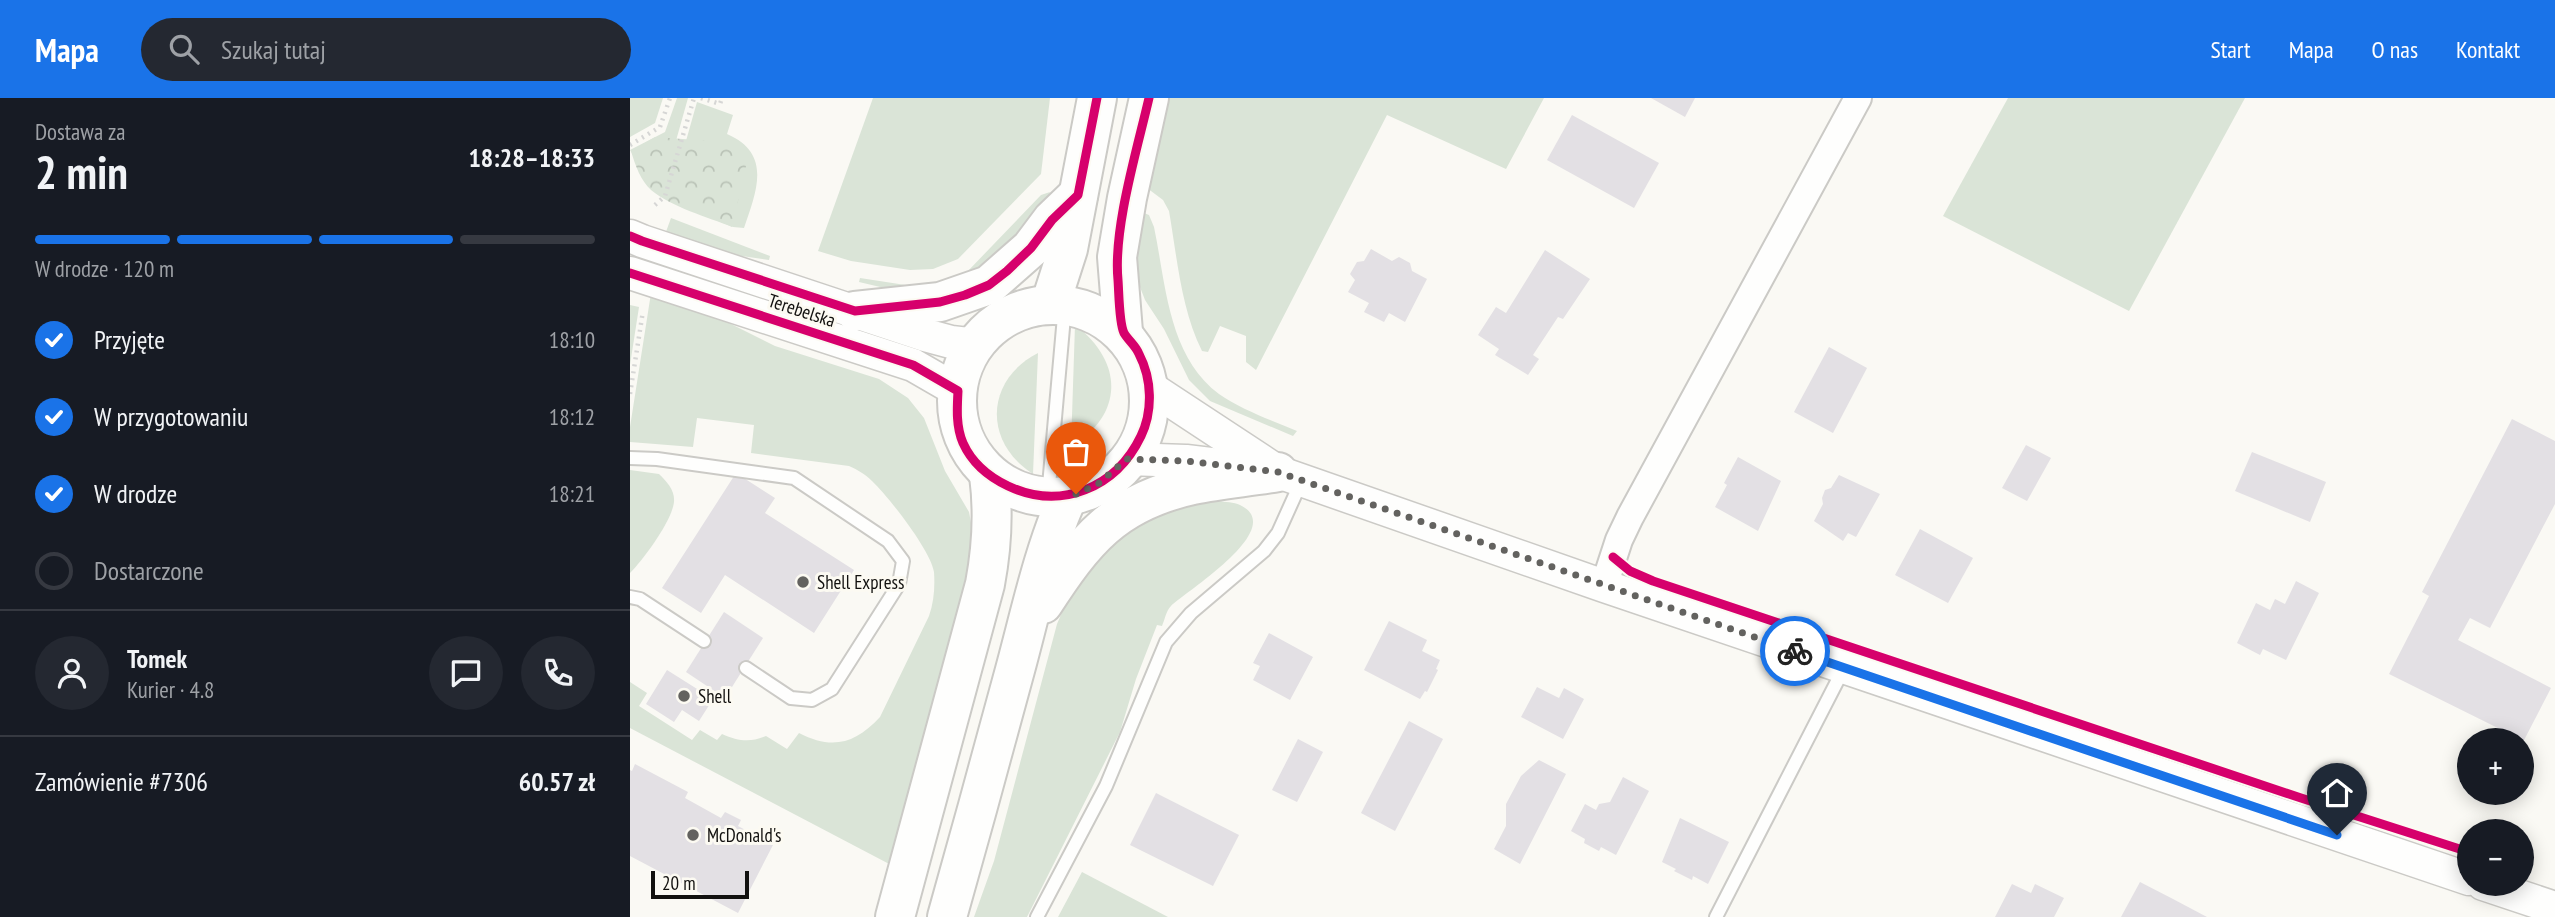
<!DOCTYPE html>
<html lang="pl">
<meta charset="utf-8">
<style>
body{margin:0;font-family:"PT Sans Narrow",sans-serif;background:#242831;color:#f1f3f6;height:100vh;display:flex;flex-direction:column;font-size:26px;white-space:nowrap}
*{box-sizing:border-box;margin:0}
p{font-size:23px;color:#9ea1a6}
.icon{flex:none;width:38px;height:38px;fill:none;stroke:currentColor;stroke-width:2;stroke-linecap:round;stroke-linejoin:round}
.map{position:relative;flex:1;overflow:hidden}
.side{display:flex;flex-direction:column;background:#171b24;width:630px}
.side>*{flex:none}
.tools{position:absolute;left:1827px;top:630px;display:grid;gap:14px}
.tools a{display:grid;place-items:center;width:77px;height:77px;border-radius:50%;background:#171b24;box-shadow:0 4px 18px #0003;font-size:35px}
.scale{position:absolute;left:21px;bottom:18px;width:98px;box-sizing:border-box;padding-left:7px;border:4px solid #12110f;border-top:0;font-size:19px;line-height:24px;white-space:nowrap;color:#12110f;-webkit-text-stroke:5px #fcfaf2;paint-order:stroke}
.pin{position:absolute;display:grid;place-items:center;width:60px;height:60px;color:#fff;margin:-72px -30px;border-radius:50% 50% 50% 0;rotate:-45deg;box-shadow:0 0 7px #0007}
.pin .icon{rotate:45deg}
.courier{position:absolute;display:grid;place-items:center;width:70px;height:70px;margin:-35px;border:5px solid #1a73e8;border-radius:50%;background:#fff;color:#222;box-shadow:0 2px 9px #0007}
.summary em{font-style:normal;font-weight:700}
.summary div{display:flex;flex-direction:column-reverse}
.summary{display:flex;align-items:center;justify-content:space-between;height:119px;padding:0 35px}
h1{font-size:46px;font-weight:700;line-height:52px}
.bar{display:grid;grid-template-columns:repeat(4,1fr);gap:10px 7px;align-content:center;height:84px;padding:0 35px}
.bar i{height:9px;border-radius:5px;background:#363941}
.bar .on{background:#1a73e8}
.bar p{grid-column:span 4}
.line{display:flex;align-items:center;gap:18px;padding:0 35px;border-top:2px solid #363941}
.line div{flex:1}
.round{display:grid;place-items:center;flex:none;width:74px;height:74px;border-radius:37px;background:#242831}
ol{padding:0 35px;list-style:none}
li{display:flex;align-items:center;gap:21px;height:77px}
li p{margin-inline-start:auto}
li .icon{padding:7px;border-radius:50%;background:#1a73e8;color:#fff;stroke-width:4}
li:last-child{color:#9ea1a6}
li i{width:38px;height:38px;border:4px solid #363941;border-radius:50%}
header{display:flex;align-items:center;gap:42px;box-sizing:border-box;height:98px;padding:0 35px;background:#1a73e8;color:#fff}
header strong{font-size:33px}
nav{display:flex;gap:38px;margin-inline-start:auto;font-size:24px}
.search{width:490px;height:63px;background:#242831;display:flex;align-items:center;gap:18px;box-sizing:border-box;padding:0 24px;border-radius:38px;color:#9ea1a6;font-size:26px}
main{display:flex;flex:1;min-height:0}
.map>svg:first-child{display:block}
.green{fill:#dae4d7}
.forest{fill:url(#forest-crowns)}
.building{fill:#e3e0e4}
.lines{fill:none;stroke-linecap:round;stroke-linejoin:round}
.service-casing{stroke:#cbcac6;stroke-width:16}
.minor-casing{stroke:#cbcac6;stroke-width:30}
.tertiary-casing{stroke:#cbcac6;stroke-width:35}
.primary-casing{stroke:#cbcac6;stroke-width:42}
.path{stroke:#d6d6d5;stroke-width:4.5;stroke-dasharray:2 5;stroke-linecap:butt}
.service{stroke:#fefefd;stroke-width:12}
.minor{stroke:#fefefd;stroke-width:26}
.tertiary{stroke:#fefefd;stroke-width:32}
.primary{stroke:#fefefd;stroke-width:38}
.cycleway-casing{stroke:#fcfaf2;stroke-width:13}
.cycleway{stroke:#d6006c;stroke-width:9}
.done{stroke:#63625f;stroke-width:7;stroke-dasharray:0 12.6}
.route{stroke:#1a73e8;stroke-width:9}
.poi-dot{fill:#63625f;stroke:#fcfaf2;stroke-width:2.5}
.labels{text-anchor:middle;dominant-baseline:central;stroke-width:6;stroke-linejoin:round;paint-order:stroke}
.street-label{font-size:19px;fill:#12110f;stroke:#fcfaf2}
.poi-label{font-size:19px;fill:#12110f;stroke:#fcfaf2;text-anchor:start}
</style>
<header>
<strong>Mapa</strong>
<div class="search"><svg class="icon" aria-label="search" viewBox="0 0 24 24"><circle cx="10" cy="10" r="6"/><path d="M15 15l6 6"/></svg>Szukaj tutaj</div>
<nav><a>Start</a><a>Mapa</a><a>O nas</a><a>Kontakt</a></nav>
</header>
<main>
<section class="side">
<div class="summary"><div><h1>2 min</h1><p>Dostawa za</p></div><em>18:28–18:33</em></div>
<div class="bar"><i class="on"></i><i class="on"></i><i class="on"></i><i></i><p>W drodze · 120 m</p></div>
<ol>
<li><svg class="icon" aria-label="check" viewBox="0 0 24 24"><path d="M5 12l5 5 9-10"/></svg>Przyjęte<p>18:10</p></li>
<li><svg class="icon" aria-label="check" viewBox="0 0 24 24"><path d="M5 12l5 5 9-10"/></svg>W przygotowaniu<p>18:12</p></li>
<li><svg class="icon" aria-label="check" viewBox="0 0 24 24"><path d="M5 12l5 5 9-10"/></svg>W drodze<p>18:21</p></li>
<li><i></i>Dostarczone</li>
</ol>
<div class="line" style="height:126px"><a class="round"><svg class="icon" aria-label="person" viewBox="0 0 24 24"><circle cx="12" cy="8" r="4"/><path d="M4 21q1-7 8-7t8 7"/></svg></a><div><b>Tomek</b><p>Kurier · 4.8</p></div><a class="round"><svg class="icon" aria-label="chat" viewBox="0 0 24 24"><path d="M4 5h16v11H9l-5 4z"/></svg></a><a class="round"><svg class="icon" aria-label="phone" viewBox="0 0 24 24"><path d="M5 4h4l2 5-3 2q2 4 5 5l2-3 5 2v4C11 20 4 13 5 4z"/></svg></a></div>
<div class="line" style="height:91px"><div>Zamówienie #7306</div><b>60.57 zł</b></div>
</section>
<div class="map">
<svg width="1925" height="819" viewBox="0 0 1925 819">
<defs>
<pattern id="forest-crowns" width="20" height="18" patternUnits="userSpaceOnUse" patternTransform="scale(1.75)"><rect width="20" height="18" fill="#dae4d7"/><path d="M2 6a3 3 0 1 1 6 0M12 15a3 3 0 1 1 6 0" fill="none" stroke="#bac3b7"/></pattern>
</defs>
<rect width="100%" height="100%" fill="#faf9f4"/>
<g class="green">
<polygon points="0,0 33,0 25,25 0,39"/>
<polygon points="47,0 58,0 31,96 22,88 0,52 35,34"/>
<polygon points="243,0 420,0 411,76 328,161 303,171 280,172 221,163 188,153"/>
<path d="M533,0H914L876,71L757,17L626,272L616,264V238L590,228L578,254L572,253C551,211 547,159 539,113L533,102L517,90Z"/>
<polygon points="1378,0 1615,0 1499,213 1313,118"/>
<path d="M67,4L103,17L97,36C143,56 126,94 114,130L103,129L39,103Z"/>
<polygon points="420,94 411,116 338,182 263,192 229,184 230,180 282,188 304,186 337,174 411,97"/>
<path d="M509,113L519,117L524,129C536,186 538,258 589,296C612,312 641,322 667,333L663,338L580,303L559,282L534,231L515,202L505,176Z"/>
<polygon points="41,120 140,158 139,162 64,151 33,142"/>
<path d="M21,195L79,215L145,248L249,281L278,300L294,320L315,373L339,414L346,451L263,768L0,630V584L17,595L9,608L62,642L70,632L87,642L92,636C108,643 120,645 136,638L157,651L169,635C202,652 225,646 250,619L299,518C304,504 305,489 304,474C301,453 259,399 242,383C235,376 228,372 219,368L121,355L124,327L67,320L63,349L0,344V329Z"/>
<polygon points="0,207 9,209 0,267"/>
<path d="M445,227C494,264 494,317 441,348Z"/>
<path d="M408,255L403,376C353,344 355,282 408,255Z"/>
<path d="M0,372L29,376C37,384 45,392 44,404C42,423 13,462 0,475Z"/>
<path d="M588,403C595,404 604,404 610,407C659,430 555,494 541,508C536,513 535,521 532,528L527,527L506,581L490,634L397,819H344L364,763L427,526L449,474L523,414L565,404Z"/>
<polygon points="452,774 538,819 428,819"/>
</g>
<path class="forest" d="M25,39L94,44L106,48L116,68L102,129C78,119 41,109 21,92C11,83 5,67 1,53Z"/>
<g class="building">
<polygon points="1021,0 1065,0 1055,19"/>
<polygon points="942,17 1029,65 1004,110 917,62"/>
<polygon points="741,151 762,163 769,159 780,165 782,173 797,181 775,224 759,215 754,224 734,214 739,205 718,194 725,182 720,176 727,164 734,163"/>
<polygon points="915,152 960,181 933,221 928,219 903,257 909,261 898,277 865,257 869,251 848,237 866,209 876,215"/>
<polygon points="1199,249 1237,270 1203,335 1164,314"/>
<polygon points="1882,321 1925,343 1925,406 1860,530 1840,520 1828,542 1921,590 1892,646 1892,642 1759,576 1799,498 1792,494"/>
<polygon points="1396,347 1421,360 1397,403 1372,390"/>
<polygon points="1622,354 1696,384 1680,424 1605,393"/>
<polygon points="1108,359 1151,383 1128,433 1085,409 1097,387 1094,385"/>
<polygon points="106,375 145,400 135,415 224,472 184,535 95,477 71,515 32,490"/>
<polygon points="1209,377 1250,396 1226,439 1218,435 1213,443 1184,423 1193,406 1192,400 1195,392 1201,390"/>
<polygon points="1290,431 1343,460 1318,505 1265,477"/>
<polygon points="1666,483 1689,495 1656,562 1633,551 1630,557 1607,545 1626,505 1640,512 1645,501 1655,506"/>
<polygon points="94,514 133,540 95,600 56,574"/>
<polygon points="759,523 797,542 792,553 810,562 806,571 808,572 797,594 795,593 790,601 734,572"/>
<polygon points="639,535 683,559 660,602 623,582 630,568 623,565"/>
<polygon points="37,572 83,601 69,623 52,612 44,624 16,606"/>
<polygon points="907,589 929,600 934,590 954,601 933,641 891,619"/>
<polygon points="779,623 813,641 765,733 731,715"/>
<polygon points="668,641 693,654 667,704 642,692"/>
<polygon points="909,662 936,676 890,766 864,751 876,728 876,706 891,678"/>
<polygon points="5,666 58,694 55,700 91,720 95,714 111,722 108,728 143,747 108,815 0,758 0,672 2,673"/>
<polygon points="993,679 1019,693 986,757 971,749 969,753 954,745 955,741 941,733 955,706 966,712 969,706 980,704"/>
<polygon points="526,695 609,737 583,788 500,747"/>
<polygon points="1050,720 1099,744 1078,786 1063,778 1062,782 1044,773 1046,771 1032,764"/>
<polygon points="1510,784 1543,801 1577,819 1491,819"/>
<polygon points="1382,786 1401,795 1405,786 1434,800 1424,819 1365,819"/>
</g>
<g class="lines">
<defs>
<g id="service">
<polyline points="0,360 27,361 164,380 258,443 273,463 269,486 202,591 182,602 161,600 116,570"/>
<polyline points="418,399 435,207"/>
<polyline points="0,499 10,501 74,543"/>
<polyline points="407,819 476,688 536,544 561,515 634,453 648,435 671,384"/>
<polyline points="1086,819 1214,570"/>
</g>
<polyline id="minor" points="974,488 989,442 1000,419 1228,0"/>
<g id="tertiary">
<polyline points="0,138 12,143 295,237 321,244 347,247"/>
<polyline points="0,175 283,267 328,293"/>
<polyline points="518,288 644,371"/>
<polyline points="497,361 556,363 648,374 974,488 1839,781"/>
<polyline points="1853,786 1925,810"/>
</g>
<g id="primary">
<circle cx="423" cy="303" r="96"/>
<polyline points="420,207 438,151 467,0"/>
<polyline points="225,213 310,204 359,187 401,150 422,122 448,97"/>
<polyline points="493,234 487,159 497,100 519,0"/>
<path d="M413,506C454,443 484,404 563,387C591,381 620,379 648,374"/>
<path d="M265,819L355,486C362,449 364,415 359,377"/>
<path d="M317,819C340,737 363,654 385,572C401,513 413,454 438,398"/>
</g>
</defs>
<use href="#service" class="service-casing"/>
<use href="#minor" class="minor-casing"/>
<use href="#tertiary" class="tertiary-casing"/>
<use href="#primary" class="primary-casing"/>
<g class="path">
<polyline points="71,0 90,6 92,0"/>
<polyline points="0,47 30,29 40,0"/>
<polyline points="25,107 35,98 64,0"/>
<polyline points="0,296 13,213"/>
</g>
<use href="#service" class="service"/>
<use href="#minor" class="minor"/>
<use href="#tertiary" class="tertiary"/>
<use href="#primary" class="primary"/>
<defs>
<g id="cycleway">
<polyline points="0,138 12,143 225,213 310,204 335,197 359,187 377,173 401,150 422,122 448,97 467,0"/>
<path d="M0,175L283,267L328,293C327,311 326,329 333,345C342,365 359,379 378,388C431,413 486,390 511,338C523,313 522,281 509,256C506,248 498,242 494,235C489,225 489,195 488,182C483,131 507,52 519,0"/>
<polyline points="983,459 1000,473 1023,483 1671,700 1839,754"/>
</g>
</defs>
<use href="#cycleway" class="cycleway-casing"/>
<use href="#cycleway" class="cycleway"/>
</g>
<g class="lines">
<polyline class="done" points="446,396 468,386 497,361 556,363 648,374 1165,553"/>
<polyline class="route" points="1165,553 1707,737"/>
</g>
<g class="poi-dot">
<circle cx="173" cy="484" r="7"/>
<circle cx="54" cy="598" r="7"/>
<circle cx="63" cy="737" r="7"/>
</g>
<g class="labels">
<g class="street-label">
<text transform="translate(172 212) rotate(18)">Terebelska</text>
</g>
<g class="poi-label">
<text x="187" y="484">Shell Express</text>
<text x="68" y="598">Shell</text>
<text x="77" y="737">McDonald's</text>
</g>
</g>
</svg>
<div class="tools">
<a>+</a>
<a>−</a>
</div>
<div class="scale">20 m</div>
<div class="pin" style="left:446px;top:396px;background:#ea580c"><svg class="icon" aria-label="bag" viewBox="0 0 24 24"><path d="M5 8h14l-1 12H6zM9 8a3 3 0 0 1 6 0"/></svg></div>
<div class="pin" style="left:1707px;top:737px;background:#1f2937"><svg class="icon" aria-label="home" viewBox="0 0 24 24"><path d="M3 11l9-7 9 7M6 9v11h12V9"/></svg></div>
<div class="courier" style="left:1165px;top:553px"><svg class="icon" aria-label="bike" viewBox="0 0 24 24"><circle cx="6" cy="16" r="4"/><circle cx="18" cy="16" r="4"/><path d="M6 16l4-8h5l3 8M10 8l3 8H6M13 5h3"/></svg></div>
</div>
</main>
